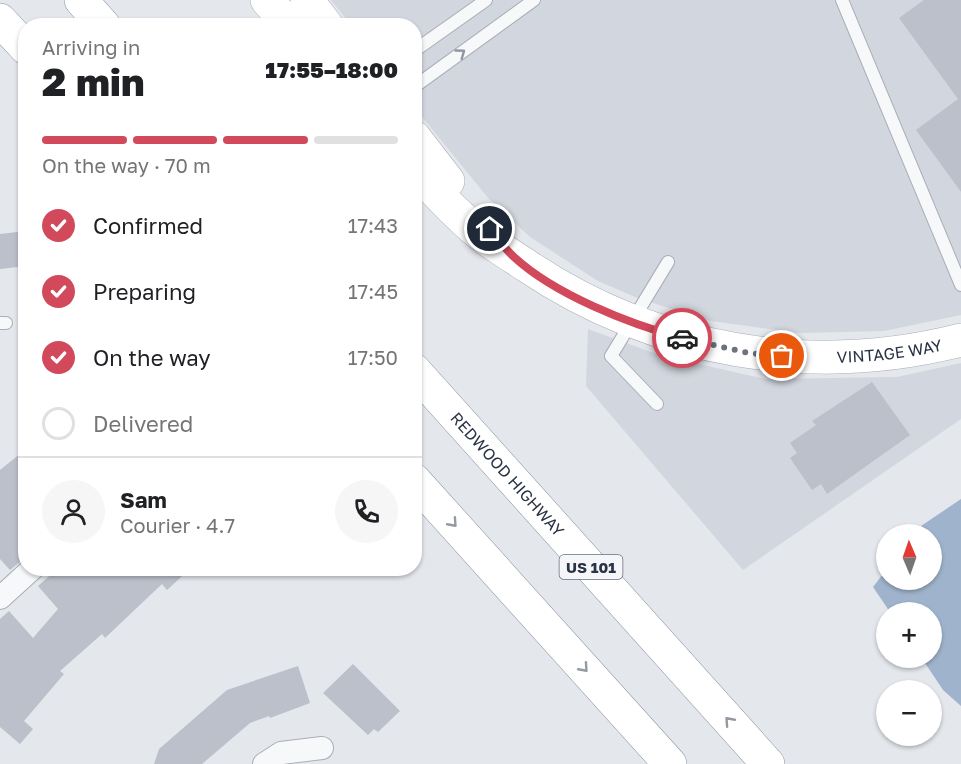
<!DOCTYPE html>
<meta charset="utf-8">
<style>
body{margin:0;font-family:"Golos Text",sans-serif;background:#f6f6f6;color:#202124;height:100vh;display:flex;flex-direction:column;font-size:22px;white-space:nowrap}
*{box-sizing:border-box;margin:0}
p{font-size:20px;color:#757577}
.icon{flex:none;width:33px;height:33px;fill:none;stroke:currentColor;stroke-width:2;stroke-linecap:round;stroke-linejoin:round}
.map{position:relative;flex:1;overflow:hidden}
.panel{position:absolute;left:18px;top:18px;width:404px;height:558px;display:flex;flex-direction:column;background:#fff;border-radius:24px;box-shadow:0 2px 4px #0004}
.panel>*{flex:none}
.needle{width:39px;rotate:358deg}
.buttons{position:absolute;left:876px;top:524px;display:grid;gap:12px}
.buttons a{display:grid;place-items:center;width:66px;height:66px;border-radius:50%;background:#fff;box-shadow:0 2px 4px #0004;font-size:30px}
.pin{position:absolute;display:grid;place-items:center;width:51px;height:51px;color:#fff;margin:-26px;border:3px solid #fff;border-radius:50%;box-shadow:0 2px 6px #0007}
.courier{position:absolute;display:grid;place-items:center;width:60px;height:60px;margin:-30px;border:4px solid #d1495b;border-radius:50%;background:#fff;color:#222;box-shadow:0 2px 8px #0007}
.headline em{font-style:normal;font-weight:800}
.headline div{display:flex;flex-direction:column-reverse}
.headline{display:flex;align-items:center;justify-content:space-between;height:102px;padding:0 24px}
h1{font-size:39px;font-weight:800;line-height:45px}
.bar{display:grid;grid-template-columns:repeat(4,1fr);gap:9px 6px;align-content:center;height:72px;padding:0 24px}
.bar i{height:8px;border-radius:4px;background:#e0e0e0}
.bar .active{background:#d1495b}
.bar p{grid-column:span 4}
.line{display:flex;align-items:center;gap:15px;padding:0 24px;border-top:2px solid #e0e0e0}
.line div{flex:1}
.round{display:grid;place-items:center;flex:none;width:63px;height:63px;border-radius:32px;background:#f6f6f6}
ol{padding:0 24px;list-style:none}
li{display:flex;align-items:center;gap:18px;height:66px}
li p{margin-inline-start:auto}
li .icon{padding:6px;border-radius:50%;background:#d1495b;color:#fff;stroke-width:4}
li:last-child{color:#757577}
li i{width:33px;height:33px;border:3px solid #e0e0e0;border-radius:50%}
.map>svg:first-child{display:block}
.built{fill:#d2d6de}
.water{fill:#9fb4cc}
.building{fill:#bbc0ca}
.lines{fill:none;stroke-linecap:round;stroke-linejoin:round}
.lane-casing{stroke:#a9aeb7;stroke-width:14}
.street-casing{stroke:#a9aeb7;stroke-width:24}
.secondary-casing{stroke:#a9aeb7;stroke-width:34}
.highway-casing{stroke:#8b94a3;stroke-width:34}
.lane{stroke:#f7f8fa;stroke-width:12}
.street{stroke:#f7f8fa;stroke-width:22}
.secondary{stroke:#fff;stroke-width:33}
.highway{stroke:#fff;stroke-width:33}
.oneway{stroke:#9196a0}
.oneway2{stroke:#959aa2}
.done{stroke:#6c737f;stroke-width:6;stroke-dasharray:0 10.8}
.route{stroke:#d1495b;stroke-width:8}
.labels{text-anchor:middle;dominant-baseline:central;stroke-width:6;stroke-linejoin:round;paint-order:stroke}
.shield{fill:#f4f6f9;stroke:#676e7b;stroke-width:1.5}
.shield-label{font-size:15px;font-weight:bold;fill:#2b3445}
.street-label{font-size:16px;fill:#2b3445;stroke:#f4f6f9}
</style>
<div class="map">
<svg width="961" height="764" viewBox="0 0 961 764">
<rect width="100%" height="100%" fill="#e4e7ec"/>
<g class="built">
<polygon points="331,0 961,0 961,315 884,331 799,333 711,321 640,299 598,281 530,237 489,199 414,107 414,26 351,25"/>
<polygon points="588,329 659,355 765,379 897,377 961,363 961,419 743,570 586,386"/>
</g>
<polygon class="water" points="961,499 961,706 943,690 921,657 932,657 932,612 890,612 873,587 886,570 886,579 932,579 932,534 914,534 921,526"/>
<g class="building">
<polygon points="924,0 961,0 961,192 916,130 958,99 899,18"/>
<polygon points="26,231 26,266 0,269 0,234"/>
<polygon points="872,382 910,435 827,494 821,484 812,490 790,458 797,453 790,443 816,425 812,421"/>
<polygon points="26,449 26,557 10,570 0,559 0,470"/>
<polygon points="58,568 191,568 167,590 162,584 105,638 102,634 60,671 64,674 24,721 33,729 20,744 0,727 0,619 9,611 33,638 58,609 38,586"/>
<polygon points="353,664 400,711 378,732 374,729 368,735 323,693"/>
<polygon points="298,666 310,703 270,718 269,716 250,723 202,764 154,764 159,749 227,690"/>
</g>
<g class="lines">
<defs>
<g id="lane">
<polyline points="842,0 961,285"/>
<polyline points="414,51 486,0"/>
<polyline points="414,87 534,0"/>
<polyline points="0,323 6,323"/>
<polyline points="657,404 611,356 668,262"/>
</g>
<g id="street">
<polyline points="0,598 33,568"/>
<polyline points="264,764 281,753 322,748"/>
</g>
<g id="secondary">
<polyline points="267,0 290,26"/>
<polyline points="307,0 327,26"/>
<polyline points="414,137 448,181"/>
<path id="s1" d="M414,168C429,184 444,202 461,217C480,236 504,251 527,266C655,352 811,378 961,340"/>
</g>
<g id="highway">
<polyline points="81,0 104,26"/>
<polyline points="0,20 26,48"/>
<path id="s2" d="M414,370L768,764"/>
<polyline points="414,480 670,764"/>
</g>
</defs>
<use href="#lane" class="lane-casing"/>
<use href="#street" class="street-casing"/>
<use href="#secondary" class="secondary-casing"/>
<use href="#highway" class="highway-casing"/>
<use href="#lane" class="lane"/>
<use href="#street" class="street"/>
<use href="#secondary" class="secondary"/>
<use href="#highway" class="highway"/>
</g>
<defs><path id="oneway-chevron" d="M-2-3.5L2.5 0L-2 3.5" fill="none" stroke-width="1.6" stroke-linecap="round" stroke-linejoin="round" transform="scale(1.5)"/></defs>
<use class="oneway" href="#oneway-chevron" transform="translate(461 53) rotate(-36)"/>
<g class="oneway2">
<use href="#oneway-chevron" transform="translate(453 523) rotate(48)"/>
<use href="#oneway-chevron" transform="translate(584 668) rotate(48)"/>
<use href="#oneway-chevron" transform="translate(729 721) rotate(-132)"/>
</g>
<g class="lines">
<polyline class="done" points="682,338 749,353 782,356"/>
<path class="route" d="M490,229C497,238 505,249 514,257C554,294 629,324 682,338"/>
</g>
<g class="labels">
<rect class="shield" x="559.5" y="555" width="63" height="24" rx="4.5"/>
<g class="shield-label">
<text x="591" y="567">US 101</text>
</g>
<g class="street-label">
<text stroke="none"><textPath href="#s1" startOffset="531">VINTAGE WAY</textPath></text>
<text stroke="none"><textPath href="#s2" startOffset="140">REDWOOD HIGHWAY</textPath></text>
</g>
</g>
</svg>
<div class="buttons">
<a><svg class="needle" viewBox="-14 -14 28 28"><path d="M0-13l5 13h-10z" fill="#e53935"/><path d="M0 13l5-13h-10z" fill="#757577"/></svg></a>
<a>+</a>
<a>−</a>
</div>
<div class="pin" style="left:782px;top:356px;background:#ea580c"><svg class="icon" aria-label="bag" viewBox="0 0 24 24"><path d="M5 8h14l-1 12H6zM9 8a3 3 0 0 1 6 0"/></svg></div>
<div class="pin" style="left:490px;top:229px;background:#1f2937"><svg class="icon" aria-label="home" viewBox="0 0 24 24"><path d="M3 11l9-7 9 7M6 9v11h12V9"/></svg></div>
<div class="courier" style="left:682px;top:338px"><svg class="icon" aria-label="car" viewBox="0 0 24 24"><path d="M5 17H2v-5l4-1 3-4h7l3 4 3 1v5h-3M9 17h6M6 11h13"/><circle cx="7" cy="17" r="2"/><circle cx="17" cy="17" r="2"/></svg></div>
<section class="panel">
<div class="headline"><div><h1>2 min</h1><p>Arriving in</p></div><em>17:55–18:00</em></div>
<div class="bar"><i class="active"></i><i class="active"></i><i class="active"></i><i></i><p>On the way · 70 m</p></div>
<ol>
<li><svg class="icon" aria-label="check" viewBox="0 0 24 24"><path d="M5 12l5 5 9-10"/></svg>Confirmed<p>17:43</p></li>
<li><svg class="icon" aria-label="check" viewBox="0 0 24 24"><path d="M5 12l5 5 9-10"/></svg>Preparing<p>17:45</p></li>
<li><svg class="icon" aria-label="check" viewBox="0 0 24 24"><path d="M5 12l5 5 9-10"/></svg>On the way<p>17:50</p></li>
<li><i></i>Delivered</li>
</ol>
<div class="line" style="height:108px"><a class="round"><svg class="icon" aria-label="person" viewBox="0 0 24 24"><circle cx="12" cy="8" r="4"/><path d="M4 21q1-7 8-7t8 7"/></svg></a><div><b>Sam</b><p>Courier · 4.7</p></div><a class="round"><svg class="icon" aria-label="phone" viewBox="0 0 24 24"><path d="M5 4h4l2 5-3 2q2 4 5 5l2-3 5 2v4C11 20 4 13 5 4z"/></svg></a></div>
</section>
</div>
